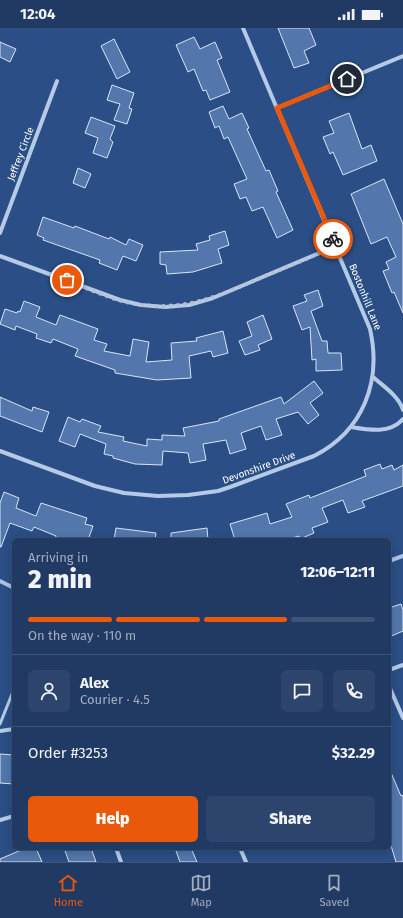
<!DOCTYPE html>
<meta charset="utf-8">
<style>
body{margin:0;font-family:"Fira Sans",sans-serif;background:#2d456d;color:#f1f3f6;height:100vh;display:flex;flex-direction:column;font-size:15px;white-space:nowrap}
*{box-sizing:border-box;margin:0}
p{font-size:13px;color:#a2adbf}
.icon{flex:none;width:22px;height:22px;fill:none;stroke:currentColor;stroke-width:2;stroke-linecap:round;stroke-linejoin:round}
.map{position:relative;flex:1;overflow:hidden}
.side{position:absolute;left:12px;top:510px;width:379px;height:312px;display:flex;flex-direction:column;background:#203a64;border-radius:6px;box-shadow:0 2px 10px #0003,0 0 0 1px #3d5478}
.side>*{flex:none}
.pin{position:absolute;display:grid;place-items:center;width:34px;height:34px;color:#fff;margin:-17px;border:2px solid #fff;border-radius:50%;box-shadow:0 1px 4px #0007}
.courier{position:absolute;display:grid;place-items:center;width:40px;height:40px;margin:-20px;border:3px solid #ea580c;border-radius:50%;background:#fff;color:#222;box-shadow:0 1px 5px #0007}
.head em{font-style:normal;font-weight:800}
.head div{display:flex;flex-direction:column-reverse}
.head{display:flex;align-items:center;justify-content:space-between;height:68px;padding:0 16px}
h1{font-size:26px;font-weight:800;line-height:30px}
.bar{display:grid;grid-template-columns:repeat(4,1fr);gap:6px 4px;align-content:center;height:48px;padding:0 16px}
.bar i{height:5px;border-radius:3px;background:#3d5478}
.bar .current{background:#ea580c}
.bar p{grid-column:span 4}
.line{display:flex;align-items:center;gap:10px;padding:0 16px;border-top:1px solid #3d5478}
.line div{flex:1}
.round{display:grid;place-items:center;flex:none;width:42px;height:42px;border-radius:6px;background:#2d456d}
.primary-button{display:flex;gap:8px;margin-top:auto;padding:8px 16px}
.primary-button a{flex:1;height:46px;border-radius:6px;background:#ea580c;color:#fff;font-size:16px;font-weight:800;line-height:46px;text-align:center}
.primary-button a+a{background:#2d456d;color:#f1f3f6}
.status{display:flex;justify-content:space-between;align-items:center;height:28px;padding:0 20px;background:#203a64;direction:ltr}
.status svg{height:11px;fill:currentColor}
.dock{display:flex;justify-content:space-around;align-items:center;height:56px;border-top:1px solid #3d5478;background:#203a64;font-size:11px;color:#a2adbf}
.dock a{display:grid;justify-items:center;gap:2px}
.dock .current{color:#ea580c}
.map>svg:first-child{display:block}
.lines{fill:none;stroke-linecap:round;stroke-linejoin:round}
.stream{stroke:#aac4e7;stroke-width:4}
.building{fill:#5377ac;stroke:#d8e5f6}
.service{stroke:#b5cae7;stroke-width:3}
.minor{stroke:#b5cae7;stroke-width:4}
.done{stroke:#b4c1d4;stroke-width:4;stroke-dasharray:0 7.2}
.route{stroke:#ea580c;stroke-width:5}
.labels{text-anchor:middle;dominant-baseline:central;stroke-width:3;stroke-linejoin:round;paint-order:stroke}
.street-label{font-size:10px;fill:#fff;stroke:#2a4e85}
</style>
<div class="status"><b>12:04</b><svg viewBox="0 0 49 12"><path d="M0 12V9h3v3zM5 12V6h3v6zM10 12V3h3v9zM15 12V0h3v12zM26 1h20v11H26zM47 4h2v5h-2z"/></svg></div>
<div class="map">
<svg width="403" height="834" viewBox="0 0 403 834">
<rect width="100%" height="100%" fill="#2a4e85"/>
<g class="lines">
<g class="stream">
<polyline points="389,533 403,528"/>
<polyline points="0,553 14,560"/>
</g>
</g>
<g class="building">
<polygon points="278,0 309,0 316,17 304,23 309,35 294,40"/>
<polygon points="194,9 200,21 215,14 222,30 217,32 230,64 210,72 206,62 203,63 194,41 188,44 176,17"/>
<polygon points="114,11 130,44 117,51 101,18"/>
<polygon points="0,14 16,21 10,34 0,29"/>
<polygon points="112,57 134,65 129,80 132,81 127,96 114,92 120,76 107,72"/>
<polygon points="223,78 229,91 242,85 249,100 247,101 266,143 269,142 278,163 276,164 293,202 277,210 263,179 252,183 246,169 240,171 234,156 247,151 228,109 224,111 219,98 215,100 209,84"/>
<polygon points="349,85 362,121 371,117 377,133 343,147 333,124 330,126 323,109 334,105 329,93"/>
<polygon points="91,89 115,98 110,111 113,114 107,130 93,125 98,110 85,105"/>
<polygon points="78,140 91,146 85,160 73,155"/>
<polygon points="384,151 403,196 403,285 394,264 392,265 383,243 389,241 386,234 396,229 387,209 371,216 351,166"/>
<polygon points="43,189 74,200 75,198 109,211 110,209 126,217 129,211 143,217 136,233 123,228 117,242 99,235 100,232 43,212 44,210 37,207"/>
<polygon points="225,203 229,217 218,221 222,235 193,244 167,246 166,237 160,236 160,224 198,222 196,216 210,212 209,208"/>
<polygon points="318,262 323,278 311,283 322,313 327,313 328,325 341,325 342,342 316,343 316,331 312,332 310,299 302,302 293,278 307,273 304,267"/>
<polygon points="24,273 40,279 36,289 56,297 60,287 98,301 94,312 107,316 104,323 130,328 133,311 149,314 146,334 172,332 171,315 197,313 196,310 223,303 228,325 213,329 211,323 189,328 191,350 157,352 115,345 115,342 75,328 78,321 53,311 51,315 36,310 37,306 16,298 15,302 0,296 5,281 17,285 18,283 20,284"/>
<polygon points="263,287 272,311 258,317 260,322 245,327 239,313 252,308 247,294"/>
<polygon points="314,353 323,365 310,375 319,387 308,396 298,384 276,391 282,407 266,412 261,398 241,405 246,421 230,426 226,412 203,416 206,432 190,435 188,425 163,423 162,437 135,436 113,430 113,428 104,426 106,416 80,406 75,419 59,413 68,389 80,394 82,391 101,398 98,404 124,409 123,413 147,418 147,411 162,412 162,407 185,408 183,400 219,393 219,391 281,369 284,376"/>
<polygon points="0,369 32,383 33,379 49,384 42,404 0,388"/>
<polygon points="380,436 382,441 392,437 394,442 403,437 403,458 362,473 365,479 348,485 343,472 322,480 328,494 312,500 314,505 300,511 299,508 285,512 235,512 230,496 267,485 270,496 292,489 286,476 309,467 310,470 366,448 364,442"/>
<polygon points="4,464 19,470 16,480 36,488 41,475 87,490 85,496 93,498 88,512 55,512 56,508 34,499 32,503 10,495 1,519 0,519 0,475"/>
<polygon points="116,500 156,505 155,512 114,512"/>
<polygon points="207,500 208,512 171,512 171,505"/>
<polygon points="401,576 403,582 403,603 389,609 389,580"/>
<polygon points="0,726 14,727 14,756 0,755"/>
<polygon points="389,740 401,768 403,767 403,834 396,834 389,811"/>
<polygon points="26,820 36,820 42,834 0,834 0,831"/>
<polygon points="64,820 91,820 96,834 69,834"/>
<polygon points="175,820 191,820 197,834 180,834"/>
</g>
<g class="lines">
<polyline class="service" points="0,696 14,661"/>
<g class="minor">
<polyline points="277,80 403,28"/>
<polyline points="0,205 57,53"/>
<polyline points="0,228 120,272 141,277 165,279 189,277 213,270 336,218"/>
<path d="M373,349C383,358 399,368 403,382"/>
<path d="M351,399C369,402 390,406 403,391"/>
<path d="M0,423L95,458L124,465L158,468L188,467L218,463L230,459L314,428C363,403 382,354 370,301L243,0"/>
<polyline points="389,642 403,637"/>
<polyline points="389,658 403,690"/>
<polyline points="0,703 14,701"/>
<polyline points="0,792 14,788"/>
<polyline points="116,820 121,834"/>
<polyline points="240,820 246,834"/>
</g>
</g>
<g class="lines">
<path class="done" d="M67,252C91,262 116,274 142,277C190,282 220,267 263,249C287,239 311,229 336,218L333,211"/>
<polyline class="route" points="333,211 277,80 347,51"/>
</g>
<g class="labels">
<g class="street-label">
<text transform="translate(21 126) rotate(-69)">Jeffrey Circle</text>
<text transform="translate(365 269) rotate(68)">Bostonhill Lane</text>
<text transform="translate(259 440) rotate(-20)">Devonshire Drive</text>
</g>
</g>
</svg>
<div class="pin" style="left:67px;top:252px;background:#ea580c"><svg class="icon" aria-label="bag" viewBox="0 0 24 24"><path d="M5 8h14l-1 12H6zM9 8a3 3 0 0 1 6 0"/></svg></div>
<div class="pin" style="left:347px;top:51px;background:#1f2937"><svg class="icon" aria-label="home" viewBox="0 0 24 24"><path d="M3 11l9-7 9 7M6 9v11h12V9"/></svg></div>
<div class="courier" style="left:333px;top:211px"><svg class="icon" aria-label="bike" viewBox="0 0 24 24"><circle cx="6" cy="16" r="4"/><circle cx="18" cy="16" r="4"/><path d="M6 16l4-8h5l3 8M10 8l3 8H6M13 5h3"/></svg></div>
<section class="side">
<div class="head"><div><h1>2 min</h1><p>Arriving in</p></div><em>12:06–12:11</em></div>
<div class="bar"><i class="current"></i><i class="current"></i><i class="current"></i><i></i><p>On the way · 110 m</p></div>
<div class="line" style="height:72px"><a class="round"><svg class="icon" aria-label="person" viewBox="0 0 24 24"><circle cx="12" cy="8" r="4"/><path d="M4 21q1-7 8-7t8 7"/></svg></a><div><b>Alex</b><p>Courier · 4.5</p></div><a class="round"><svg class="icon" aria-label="chat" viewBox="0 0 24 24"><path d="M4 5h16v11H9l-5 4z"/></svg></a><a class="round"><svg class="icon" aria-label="phone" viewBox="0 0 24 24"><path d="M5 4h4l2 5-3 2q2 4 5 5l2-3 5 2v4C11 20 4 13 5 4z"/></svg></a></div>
<div class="line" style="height:52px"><div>Order #3253</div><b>$32.29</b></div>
<div class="primary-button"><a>Help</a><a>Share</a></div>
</section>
</div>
<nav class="dock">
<a class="current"><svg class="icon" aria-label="home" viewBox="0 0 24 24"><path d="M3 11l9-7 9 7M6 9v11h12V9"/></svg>Home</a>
<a><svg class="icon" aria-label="map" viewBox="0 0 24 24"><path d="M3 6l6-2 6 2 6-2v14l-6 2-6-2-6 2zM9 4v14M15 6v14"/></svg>Map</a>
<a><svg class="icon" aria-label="saved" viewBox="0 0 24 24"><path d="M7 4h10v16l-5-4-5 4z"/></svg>Saved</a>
</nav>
